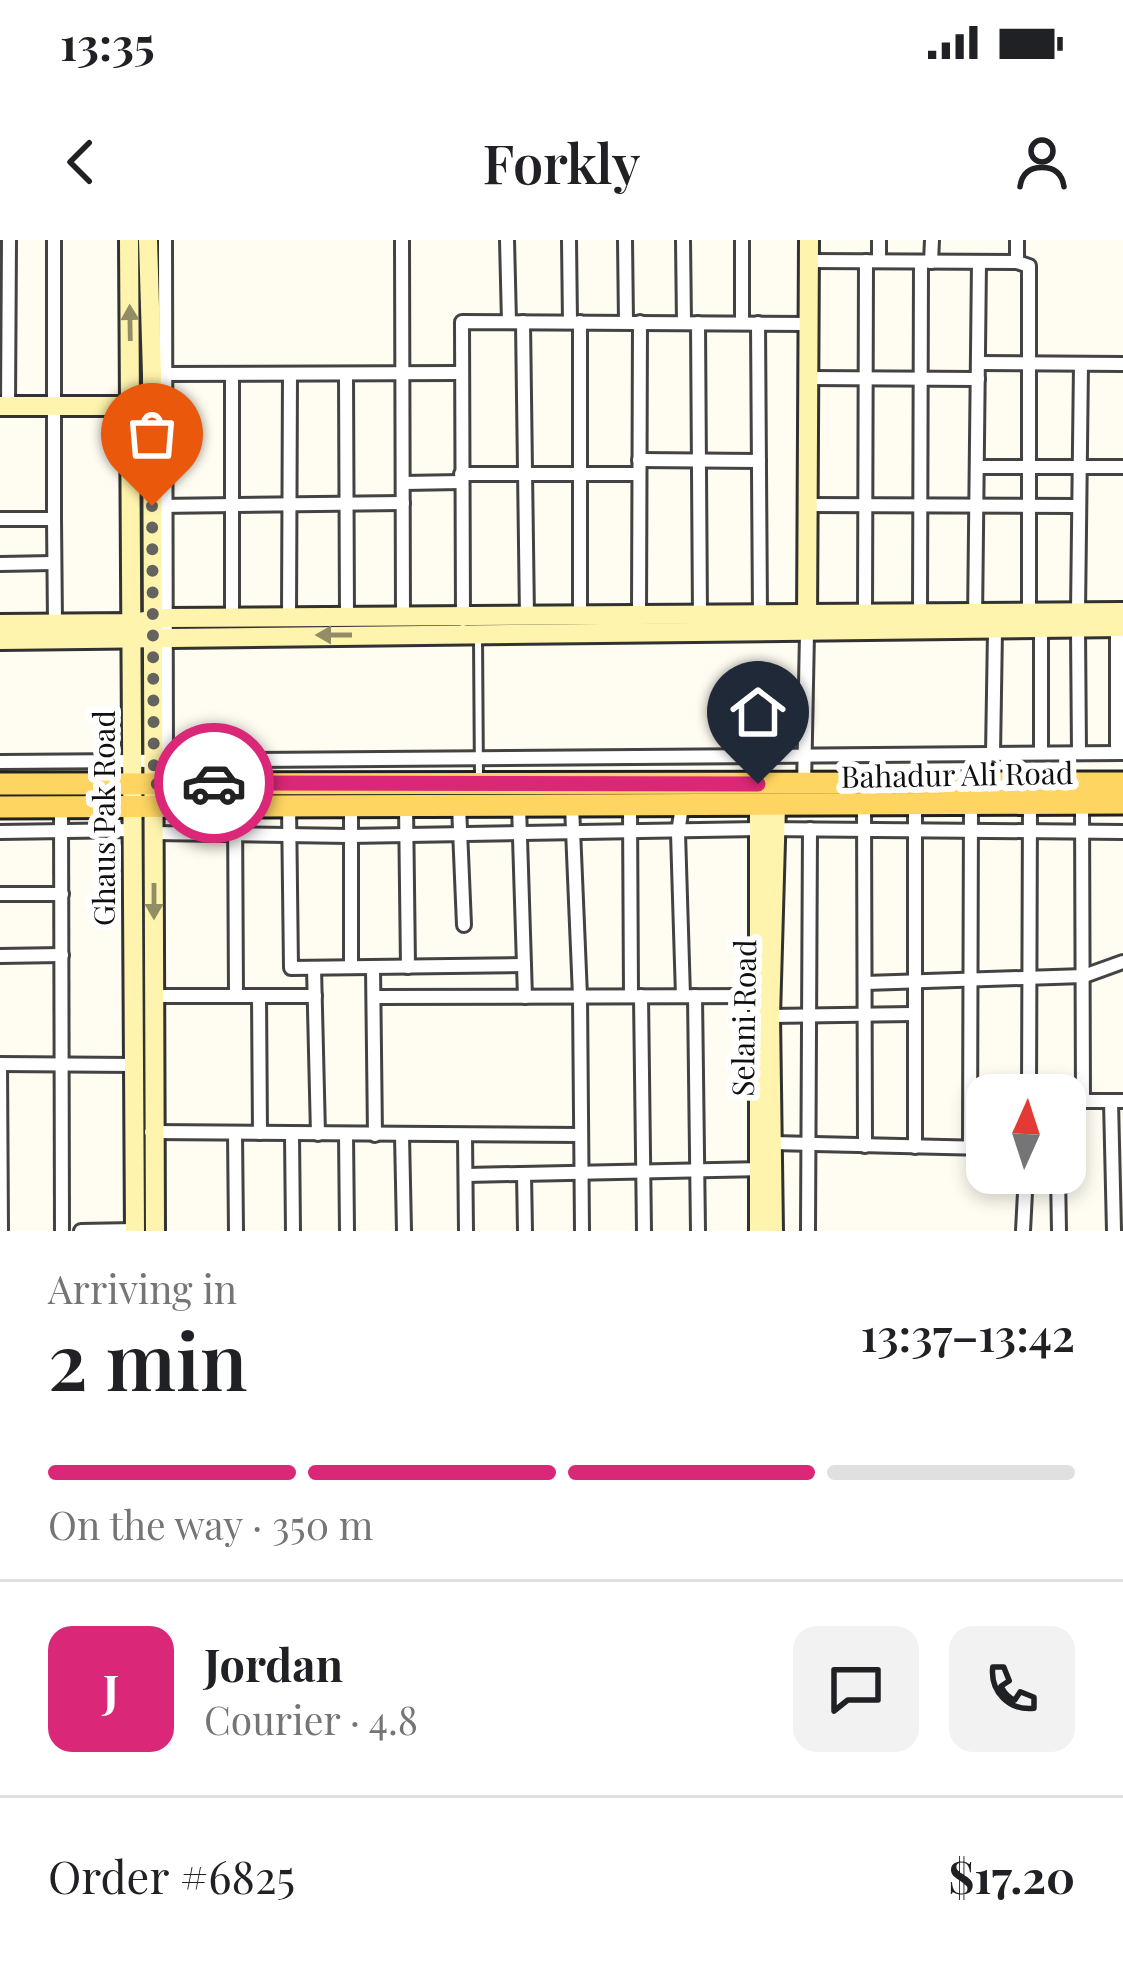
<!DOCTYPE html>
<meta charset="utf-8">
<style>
body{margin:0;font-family:"Playfair Display",serif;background:#f2f2f2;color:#202124;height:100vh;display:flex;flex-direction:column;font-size:45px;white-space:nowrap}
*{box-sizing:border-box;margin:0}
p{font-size:39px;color:#757577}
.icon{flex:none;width:66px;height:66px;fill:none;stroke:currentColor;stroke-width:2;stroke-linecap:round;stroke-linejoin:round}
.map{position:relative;height:991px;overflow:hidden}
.drawer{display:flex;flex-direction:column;background:#fff;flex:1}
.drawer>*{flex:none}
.needle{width:78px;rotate:3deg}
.tools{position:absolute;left:966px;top:834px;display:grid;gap:24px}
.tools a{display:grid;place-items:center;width:120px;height:120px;border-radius:24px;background:#fff;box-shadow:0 6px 18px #0003;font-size:60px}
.pin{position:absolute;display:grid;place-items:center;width:102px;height:102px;color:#fff;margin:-123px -51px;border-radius:50% 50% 50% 0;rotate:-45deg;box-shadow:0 0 12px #0007}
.pin .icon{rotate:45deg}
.courier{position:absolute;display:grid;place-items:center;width:120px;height:120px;margin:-60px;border:9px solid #db2777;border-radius:50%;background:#fff;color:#222;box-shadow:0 3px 15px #0007}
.head em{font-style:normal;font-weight:600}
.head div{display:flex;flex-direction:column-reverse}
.head{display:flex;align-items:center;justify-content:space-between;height:204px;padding:0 48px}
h1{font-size:78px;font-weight:600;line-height:90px}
.bar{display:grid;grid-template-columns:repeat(4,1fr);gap:18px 12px;align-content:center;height:144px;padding:0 48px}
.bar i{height:15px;border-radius:9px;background:#e0e0e0}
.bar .current{background:#db2777}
.bar p{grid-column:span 4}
.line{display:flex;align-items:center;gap:30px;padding:0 48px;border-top:3px solid #e0e0e0}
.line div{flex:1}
.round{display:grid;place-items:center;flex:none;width:126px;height:126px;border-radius:24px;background:#f2f2f2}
.status{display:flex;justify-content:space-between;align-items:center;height:84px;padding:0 60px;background:#fff;direction:ltr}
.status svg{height:33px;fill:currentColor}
header{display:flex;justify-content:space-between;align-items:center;height:156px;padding:0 48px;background:#fff;font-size:54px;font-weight:600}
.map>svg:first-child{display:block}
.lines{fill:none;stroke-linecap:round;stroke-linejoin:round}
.lane-casing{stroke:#434343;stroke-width:12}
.street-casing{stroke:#434343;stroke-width:18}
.secondary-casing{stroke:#323232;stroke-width:24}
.primary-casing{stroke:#212121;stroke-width:27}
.lane{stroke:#fff;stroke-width:6}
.street{stroke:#fff;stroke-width:12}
.secondary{stroke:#fff4ad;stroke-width:18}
.primary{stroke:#ffd562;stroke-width:21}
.oneway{fill:#938d66}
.done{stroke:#64635f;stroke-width:12;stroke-dasharray:0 21.6}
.route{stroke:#db2777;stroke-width:15}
.labels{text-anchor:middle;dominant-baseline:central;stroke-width:12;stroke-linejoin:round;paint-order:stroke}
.street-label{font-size:30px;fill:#101010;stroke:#fff}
</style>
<div class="status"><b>13:35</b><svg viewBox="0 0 49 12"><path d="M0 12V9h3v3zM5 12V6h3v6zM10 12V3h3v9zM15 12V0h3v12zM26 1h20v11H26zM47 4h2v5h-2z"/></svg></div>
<header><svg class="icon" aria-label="back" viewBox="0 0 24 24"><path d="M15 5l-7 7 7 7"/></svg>Forkly<svg class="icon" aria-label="person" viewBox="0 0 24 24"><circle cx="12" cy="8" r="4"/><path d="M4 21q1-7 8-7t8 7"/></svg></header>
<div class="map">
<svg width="1123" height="991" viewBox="0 0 1123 991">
<rect width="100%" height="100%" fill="#fffcf2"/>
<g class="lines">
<defs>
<polyline id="lane" points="478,397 479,540"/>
<g id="street">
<polyline points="165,0 166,527"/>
<polyline points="402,0 403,378"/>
<polyline points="507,0 509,82"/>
<polyline points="569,0 570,82"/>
<polyline points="625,0 626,82"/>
<polyline points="683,0 684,83"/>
<polyline points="742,0 742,83"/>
<polyline points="879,0 879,21"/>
<polyline points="809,21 1017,22 1029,26 1029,372"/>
<polyline points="931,22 932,0"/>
<polyline points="1017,22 1017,0"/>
<polyline points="523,82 527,378"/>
<polyline points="580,82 580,377"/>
<polyline points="698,83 700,377"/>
<polyline points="758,83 760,376"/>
<polyline points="978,123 1123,124"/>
<polyline points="161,134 459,133"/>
<polyline points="346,134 347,377"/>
<polyline points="808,138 978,139"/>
<polyline points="8,166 9,0"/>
<polyline points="639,220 759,221"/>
<polyline points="977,227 1123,227"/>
<polyline points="461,234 639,234"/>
<polyline points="403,243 461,242"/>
<polyline points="807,265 1078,266"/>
<polyline points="158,266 403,263"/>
<polyline points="0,279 54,279 54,0"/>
<polyline points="54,279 55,384"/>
<polyline points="0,324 53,323"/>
<polyline points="1078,372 1081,124"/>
<polyline points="920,374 921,22"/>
<polyline points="865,375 866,21"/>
<polyline points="639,376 640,82"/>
<polyline points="232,377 232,134"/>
<polyline points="289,377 290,134"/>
<polyline points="463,380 462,82 808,84"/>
<polyline points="975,381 979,22"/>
<polyline points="1117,387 1117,513"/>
<polyline points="1078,389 1079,513"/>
<polyline points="1041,390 1041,513"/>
<polyline points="993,514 995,391"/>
<polyline points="0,522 1123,513"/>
<polyline points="804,547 807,393"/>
<polyline points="1082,563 1083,861"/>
<polyline points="915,564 915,907"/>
<polyline points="864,565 865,906"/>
<polyline points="61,566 62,991"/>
<polyline points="235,566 236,756 315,756"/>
<polyline points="289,566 291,728 524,725"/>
<polyline points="406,566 408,727"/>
<polyline points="459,566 464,685"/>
<polyline points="519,566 525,757"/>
<polyline points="572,566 580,756 582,991"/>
<polyline points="682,566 678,593 683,756"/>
<polyline points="351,567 351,727"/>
<polyline points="630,567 631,756"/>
<polyline points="0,592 133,590"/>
<polyline points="154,593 349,596 759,589 1123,592"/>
<polyline points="0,654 62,654"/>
<polyline points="0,716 62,715"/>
<polyline points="373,727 375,895"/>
<polyline points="314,728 318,894"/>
<polyline points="865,743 1084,736 1123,722"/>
<polyline points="154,756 236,756"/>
<polyline points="259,756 260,893"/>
<polyline points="641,756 644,991"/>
<polyline points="695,756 698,991"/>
<polyline points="374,757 763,756"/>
<polyline points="770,776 913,774"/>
<polyline points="0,824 1,991"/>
<polyline points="0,824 134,825"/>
<polyline points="1029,855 1030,563"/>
<polyline points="1065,861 1123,861"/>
<polyline points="1111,861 1114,991"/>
<polyline points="151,892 581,895"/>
<polyline points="235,893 236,991"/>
<polyline points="292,894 293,991"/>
<polyline points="346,894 347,991"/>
<polyline points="402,895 404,991"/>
<polyline points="465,896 466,991"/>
<polyline points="772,903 987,908"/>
<polyline points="970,907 971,563"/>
<polyline points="1058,933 1059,991"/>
<polyline points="524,934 525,991"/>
<polyline points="466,935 764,929"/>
<polyline points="81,991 135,990"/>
<polyline points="808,991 810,589"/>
<polyline points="1023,991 1026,933"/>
</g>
<g id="secondary">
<polyline points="129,0 135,991"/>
<polyline points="148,0 152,134 155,991"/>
<polyline points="0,166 139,166"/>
<polyline points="0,384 132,383 166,378 1123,372"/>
<polyline points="807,385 809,0"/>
<polyline points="0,400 1123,387"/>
<polyline points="759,566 759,991"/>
<polyline points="773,991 770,776 776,566"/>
</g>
<g id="primary">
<polyline points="0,544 1123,543"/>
<polyline points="0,567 1123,563"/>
</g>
</defs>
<use href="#lane" class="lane-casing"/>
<use href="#street" class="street-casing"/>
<use href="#secondary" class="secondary-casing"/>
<use href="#primary" class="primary-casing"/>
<use href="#lane" class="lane"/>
<use href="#street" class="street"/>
<use href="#secondary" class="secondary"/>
<use href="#primary" class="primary"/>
</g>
<defs><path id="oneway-solid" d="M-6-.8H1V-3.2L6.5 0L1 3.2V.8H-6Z" transform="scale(3)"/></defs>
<g class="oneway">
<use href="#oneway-solid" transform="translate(130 83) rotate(-91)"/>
<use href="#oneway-solid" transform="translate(334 395) rotate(-180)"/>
<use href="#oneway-solid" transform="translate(154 661) rotate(90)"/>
</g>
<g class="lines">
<polyline class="done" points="152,266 154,544 214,543"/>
<polyline class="route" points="214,543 758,544"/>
</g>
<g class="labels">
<g class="street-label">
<text transform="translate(957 534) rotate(-1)">Bahadur Ali Road</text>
<text transform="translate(103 578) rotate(-90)">Ghaus Pak Road</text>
<text transform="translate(743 778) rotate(-89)">Selani Road</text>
</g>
</g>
</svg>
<div class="tools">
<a><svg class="needle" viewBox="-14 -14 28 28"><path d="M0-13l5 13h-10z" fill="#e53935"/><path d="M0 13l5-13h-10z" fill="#757577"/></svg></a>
</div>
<div class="pin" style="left:152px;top:266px;background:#ea580c"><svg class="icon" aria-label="bag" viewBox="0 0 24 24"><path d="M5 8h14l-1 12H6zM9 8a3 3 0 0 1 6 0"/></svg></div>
<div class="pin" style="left:758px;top:544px;background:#1f2937"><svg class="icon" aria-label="home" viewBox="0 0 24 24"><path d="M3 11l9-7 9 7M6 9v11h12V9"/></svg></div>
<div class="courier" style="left:214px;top:543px"><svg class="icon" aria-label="car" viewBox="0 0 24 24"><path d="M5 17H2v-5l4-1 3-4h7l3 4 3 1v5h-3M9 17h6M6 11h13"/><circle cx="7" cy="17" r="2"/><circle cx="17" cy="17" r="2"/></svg></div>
</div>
<section class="drawer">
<div class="head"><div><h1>2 min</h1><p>Arriving in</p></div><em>13:37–13:42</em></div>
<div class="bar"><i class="current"></i><i class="current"></i><i class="current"></i><i></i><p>On the way · 350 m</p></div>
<div class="line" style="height:216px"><b class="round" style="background:#db2777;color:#fff">J</b><div><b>Jordan</b><p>Courier · 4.8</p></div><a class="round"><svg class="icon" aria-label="chat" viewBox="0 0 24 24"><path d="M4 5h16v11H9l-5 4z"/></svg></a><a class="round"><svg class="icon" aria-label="phone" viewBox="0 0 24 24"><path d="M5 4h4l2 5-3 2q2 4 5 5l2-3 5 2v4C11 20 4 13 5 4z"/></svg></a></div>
<div class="line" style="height:156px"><div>Order #6825</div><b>$17.20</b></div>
</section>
